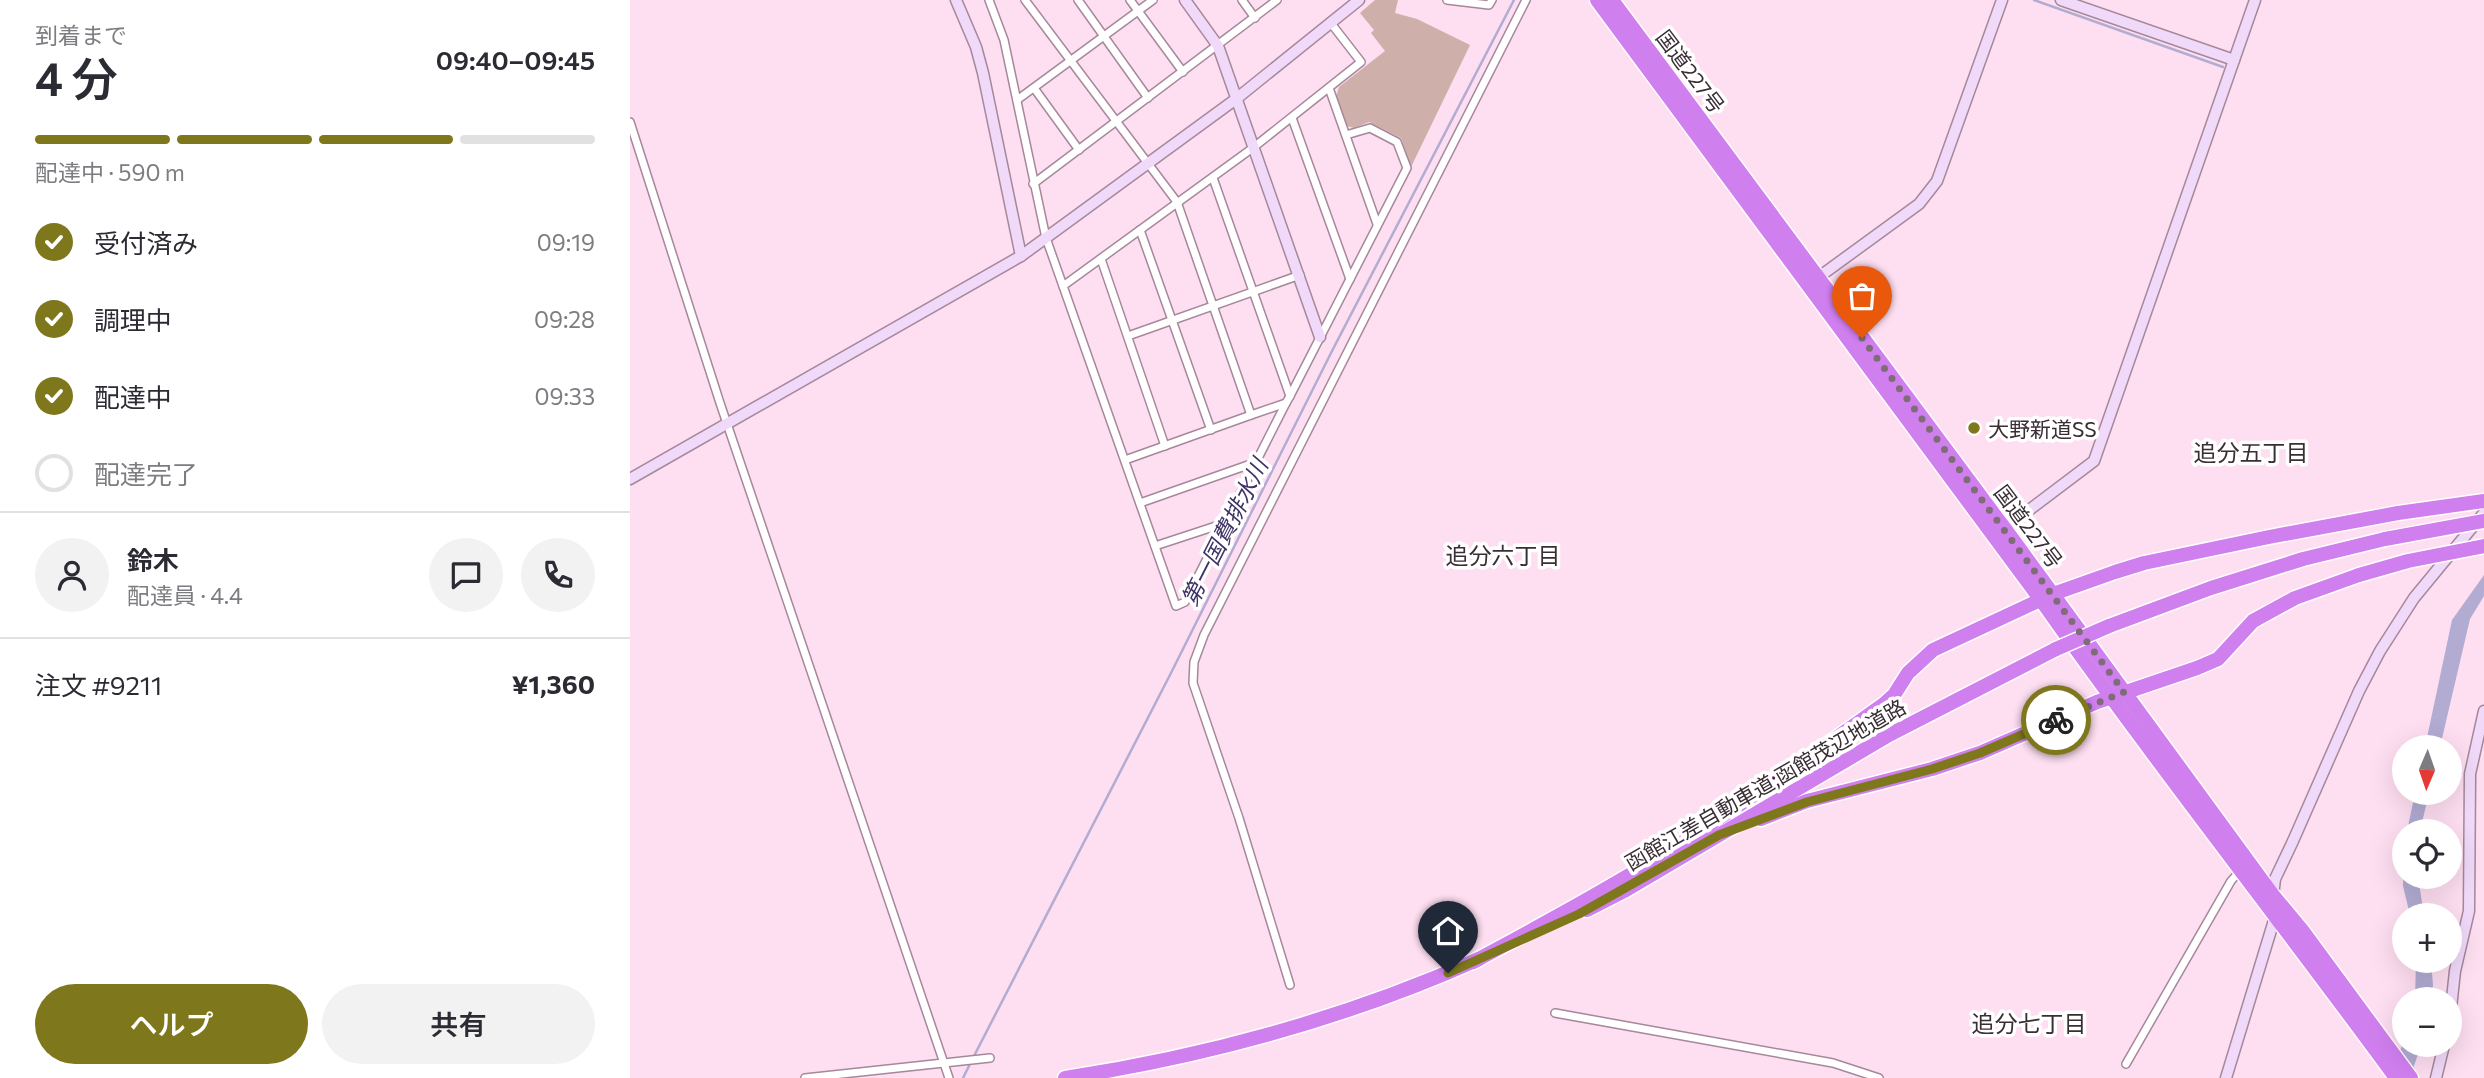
<!DOCTYPE html>
<html lang="ja">
<meta charset="utf-8">
<style>
body{margin:0;font-family:Commissioner,"Noto Sans JP",sans-serif;background:#f2f2f3;color:#2b2b33;height:100vh;display:flex;flex-direction:column;font-size:26px;white-space:nowrap}
*{box-sizing:border-box;margin:0}
p{font-size:23px;color:#7c7c81}
.icon{flex:none;width:38px;height:38px;fill:none;stroke:currentColor;stroke-width:2;stroke-linecap:round;stroke-linejoin:round}
.map{position:relative;flex:1;overflow:hidden}
.panel{display:flex;flex-direction:column;background:#fff;width:630px}
.panel>*{flex:none}
.needle{width:46px;rotate:182deg}
.tools{position:absolute;left:1762px;top:735px;display:grid;gap:14px}
.tools a{display:grid;place-items:center;width:70px;height:70px;border-radius:50%;background:#fff;box-shadow:0 7px 28px #0002;font-size:35px}
.pin{position:absolute;display:grid;place-items:center;width:60px;height:60px;color:#fff;margin:-72px -30px;border-radius:50% 50% 50% 0;rotate:-45deg;box-shadow:0 0 7px #0007}
.pin .icon{rotate:45deg}
.courier{position:absolute;display:grid;place-items:center;width:70px;height:70px;margin:-35px;border:5px solid #7e771c;border-radius:50%;background:#fff;color:#222;box-shadow:0 2px 9px #0007}
.head em{font-style:normal;font-weight:600}
.head div{display:flex;flex-direction:column-reverse}
.head{display:flex;align-items:center;justify-content:space-between;height:119px;padding:0 35px}
h1{font-size:46px;font-weight:600;line-height:52px}
.bar{display:grid;grid-template-columns:repeat(4,1fr);gap:10px 7px;align-content:center;height:84px;padding:0 35px}
.bar i{height:9px;border-radius:5px;background:#e1e1e2}
.bar .on{background:#7e771c}
.bar p{grid-column:span 4}
.line{display:flex;align-items:center;gap:18px;padding:0 35px;border-top:2px solid #e1e1e2}
.line div{flex:1}
.round{display:grid;place-items:center;flex:none;width:74px;height:74px;border-radius:37px;background:#f2f2f3}
ol{padding:0 35px;list-style:none}
li{display:flex;align-items:center;gap:21px;height:77px}
li p{margin-inline-start:auto}
li .icon{padding:7px;border-radius:50%;background:#7e771c;color:#fff;stroke-width:4}
li:last-child{color:#7c7c81}
li i{width:38px;height:38px;border:4px solid #e1e1e2;border-radius:50%}
.button{display:flex;gap:14px;margin-top:auto;padding:14px 35px}
.button a{flex:1;height:80px;border-radius:42px;background:#7e771c;color:#fff;font-size:28px;font-weight:600;line-height:80px;text-align:center}
.button a+a{background:#f2f2f3;color:#2b2b33}
main{display:flex;flex:1;min-height:0}
.map>svg:first-child{display:block}
.green{fill:#ceafa9}
.water{fill:#b2acd3}
.lines{fill:none;stroke-linecap:round;stroke-linejoin:round}
.stream{stroke:#b2acd3;stroke-width:2.5}
.street-casing{stroke:#a5889a;stroke-width:10}
.secondary-casing{stroke:#a5889a;stroke-width:13}
.highway-casing{stroke:#fff;stroke-width:17}
.street{stroke:#fff;stroke-width:7}
.secondary{stroke:#f1d9fa;stroke-width:10}
.highway{stroke:#d07fef;stroke-width:14}
.highway-bridge-casing{stroke:#fff;stroke-width:17;stroke-linecap:butt}
.highway-bridge{stroke:#d07fef;stroke-width:14}
.done{stroke:#7f6c77;stroke-width:7;stroke-dasharray:0 12.6}
.route{stroke:#7e771c;stroke-width:9}
.poi-dot{fill:#7e771c;stroke:#fff;stroke-width:2.5}
.labels{text-anchor:middle;dominant-baseline:central;stroke-width:7;stroke-linejoin:round;paint-order:stroke}
.street-label{font-size:21px;fill:#3a2e35;stroke:#fff}
.poi-label{font-size:21px;fill:#3a2e35;stroke:#fff;text-anchor:start}
.neighbourhood-label{font-size:23px;fill:#3a2e35;stroke:#fff}
.water-label{font-size:23px;font-style:italic;fill:#3e3365;stroke:#fff}
</style>
<main>
<section class="panel">
<div class="head"><div><h1>4 分</h1><p>到着まで</p></div><em>09:40–09:45</em></div>
<div class="bar"><i class="on"></i><i class="on"></i><i class="on"></i><i></i><p>配達中 · 590 m</p></div>
<ol>
<li><svg class="icon" aria-label="check" viewBox="0 0 24 24"><path d="M5 12l5 5 9-10"/></svg>受付済み<p>09:19</p></li>
<li><svg class="icon" aria-label="check" viewBox="0 0 24 24"><path d="M5 12l5 5 9-10"/></svg>調理中<p>09:28</p></li>
<li><svg class="icon" aria-label="check" viewBox="0 0 24 24"><path d="M5 12l5 5 9-10"/></svg>配達中<p>09:33</p></li>
<li><i></i>配達完了</li>
</ol>
<div class="line" style="height:126px"><a class="round"><svg class="icon" aria-label="person" viewBox="0 0 24 24"><circle cx="12" cy="8" r="4"/><path d="M4 21q1-7 8-7t8 7"/></svg></a><div><b>鈴木</b><p>配達員 · 4.4</p></div><a class="round"><svg class="icon" aria-label="chat" viewBox="0 0 24 24"><path d="M4 5h16v11H9l-5 4z"/></svg></a><a class="round"><svg class="icon" aria-label="phone" viewBox="0 0 24 24"><path d="M5 4h4l2 5-3 2q2 4 5 5l2-3 5 2v4C11 20 4 13 5 4z"/></svg></a></div>
<div class="line" style="height:91px"><div>注文 #9211</div><b>¥1,360</b></div>
<div class="button"><a>ヘルプ</a><a>共有</a></div>
</section>
<div class="map">
<svg width="1854" height="1078" viewBox="0 0 1854 1078">
<rect width="100%" height="100%" fill="#fedef1"/>
<polygon class="green" points="745,0 768,0 765,13 787,19 840,45 781,167 771,138 739,122 724,128 717,126 706,97 709,87 755,51 741,33 744,30 730,13"/>
<g class="water">
<polygon points="1854,575 1854,596 1840,619 1810,747 1795,747 1822,620"/>
<polygon points="1785,793 1799,793 1790,831 1777,831"/>
<polygon points="1774,852 1774,877 1788,877 1794,915 1780,915 1773,886"/>
<polygon points="1786,961 1801,961 1803,985 1801,999 1785,999"/>
<polygon points="1774,1040 1774,1045 1791,1045 1780,1078 1760,1078"/>
</g>
<g class="lines">
<g class="stream">
<polyline points="1404,0 1593,67"/>
<polyline points="344,1056 542,671 702,351 884,0"/>
<polyline points="333,1078 341,1062"/>
</g>
<defs>
<g id="street">
<polyline points="359,0 374,40 416,238 433,286 624,147 731,62 700,22"/>
<polyline points="395,0 547,202 621,415 656,403 660,396 777,168 767,142 740,128 716,135"/>
<polyline points="448,0 518,98"/>
<polyline points="500,0 553,72"/>
<polyline points="612,0 625,18"/>
<polyline points="817,0 859,5 862,0"/>
<polyline points="404,88 449,150"/>
<polyline points="699,88 747,224"/>
<polyline points="387,100 523,0"/>
<polyline points="662,118 720,279"/>
<polyline points="0,122 90,403 319,1078"/>
<polyline points="583,178 660,396"/>
<polyline points="403,184 647,0"/>
<polyline points="510,230 581,430"/>
<polyline points="471,259 535,446"/>
<polyline points="433,286 546,606 555,602 656,403"/>
<polyline points="498,336 670,275"/>
<polyline points="495,460 621,415"/>
<polyline points="510,503 618,465 624,467"/>
<polyline points="525,546 586,526 593,527"/>
<polyline points="660,985 609,818 563,683 564,662 574,635 896,0"/>
<polyline points="925,1013 1203,1063 1249,1078"/>
<polyline points="1496,1064 1601,881 1611,870"/>
<polyline points="175,1078 360,1058"/>
</g>
<g id="secondary">
<polyline points="326,0 346,47 353,73 391,256"/>
<polyline points="555,0 588,46 690,337"/>
<polyline points="1431,0 1604,60"/>
<polyline points="1182,282 1289,204 1307,181 1372,0"/>
<polyline points="0,479 391,256 606,99 729,0"/>
<polyline points="1370,532 1464,461 1625,0"/>
<polyline points="1643,896 1645,879 1663,841 1729,691 1750,651 1784,598 1854,513"/>
<polyline points="1820,1017 1825,971 1839,911 1840,774 1854,711"/>
<polyline points="1596,1078 1645,917 1645,912"/>
<polyline points="1806,1078 1814,1045"/>
</g>
<g id="highway">
<path d="M967,0L1411,600C1525,762 1649,918 1766,1078"/>
<polyline points="982,0 1387,545 1642,894 1672,930 1781,1078"/>
<polyline points="1479,626 1581,588 1673,559 1755,539"/>
<polyline points="1131,819 1177,801 1302,769 1350,753 1467,702 1567,668 1588,659 1623,621 1665,598 1729,575"/>
<polyline points="957,910 996,890 1259,735 1426,649"/>
<path d="M843,962C904,929 965,897 1024,860C1103,811 1179,758 1254,704L1264,695L1278,673L1303,650L1423,594L1485,572L1514,563L1639,537L1768,513L1854,501"/>
<path d="M435,1078C577,1056 717,1018 849,959"/>
</g>
</defs>
<use href="#street" class="street-casing"/>
<use href="#secondary" class="secondary-casing"/>
<use href="#highway" class="highway-casing"/>
<use href="#street" class="street"/>
<use href="#secondary" class="secondary"/>
<use href="#highway" class="highway"/>
<defs>
<g id="highway-bridge">
<polyline points="1755,539 1854,521"/>
<polyline points="1729,575 1778,561 1854,546"/>
<polyline points="1426,649 1479,626"/>
</g>
</defs>
<use href="#highway-bridge" class="highway-bridge-casing"/>
<use href="#highway-bridge" class="highway-bridge"/>
</g>
<g class="lines">
<polyline class="done" points="1232,338 1494,692 1426,720"/>
<polyline class="route" points="818,973 949,914 1089,835 1177,802 1302,769 1350,753 1426,720"/>
</g>
<circle class="poi-dot" cx="1344" cy="428" r="7"/>
<g class="labels">
<g class="street-label">
<text transform="translate(1061 71) rotate(53)">国道227号</text>
<text transform="translate(1399 526) rotate(53)">国道227号</text>
<text transform="translate(1135 784) rotate(-30)">函館江差自動車道;函館茂辺地道路</text>
</g>
<g class="poi-label">
<text x="1358" y="428">大野新道SS</text>
</g>
<g class="neighbourhood-label">
<text x="1621" y="452">追分五丁目</text>
<text x="873" y="555">追分六丁目</text>
<text x="1399" y="1023">追分七丁目</text>
</g>
<g class="water-label">
<text transform="translate(594 532) rotate(-63)">第一国費排水川</text>
</g>
</g>
</svg>
<div class="tools">
<a><svg class="needle" viewBox="-14 -14 28 28"><path d="M0-13l5 13h-10z" fill="#e53935"/><path d="M0 13l5-13h-10z" fill="#7c7c81"/></svg></a>
<a><svg class="icon" aria-label="locate" viewBox="0 0 24 24"><circle cx="12" cy="12" r="6"/><path d="M12 2v4M12 18v4M2 12h4M18 12h4"/></svg></a>
<a>+</a>
<a>−</a>
</div>
<div class="pin" style="left:1232px;top:338px;background:#ea580c"><svg class="icon" aria-label="bag" viewBox="0 0 24 24"><path d="M5 8h14l-1 12H6zM9 8a3 3 0 0 1 6 0"/></svg></div>
<div class="pin" style="left:818px;top:973px;background:#1f2937"><svg class="icon" aria-label="home" viewBox="0 0 24 24"><path d="M3 11l9-7 9 7M6 9v11h12V9"/></svg></div>
<div class="courier" style="left:1426px;top:720px"><svg class="icon" aria-label="bike" viewBox="0 0 24 24"><circle cx="6" cy="16" r="4"/><circle cx="18" cy="16" r="4"/><path d="M6 16l4-8h5l3 8M10 8l3 8H6M13 5h3"/></svg></div>
</div>
</main>
